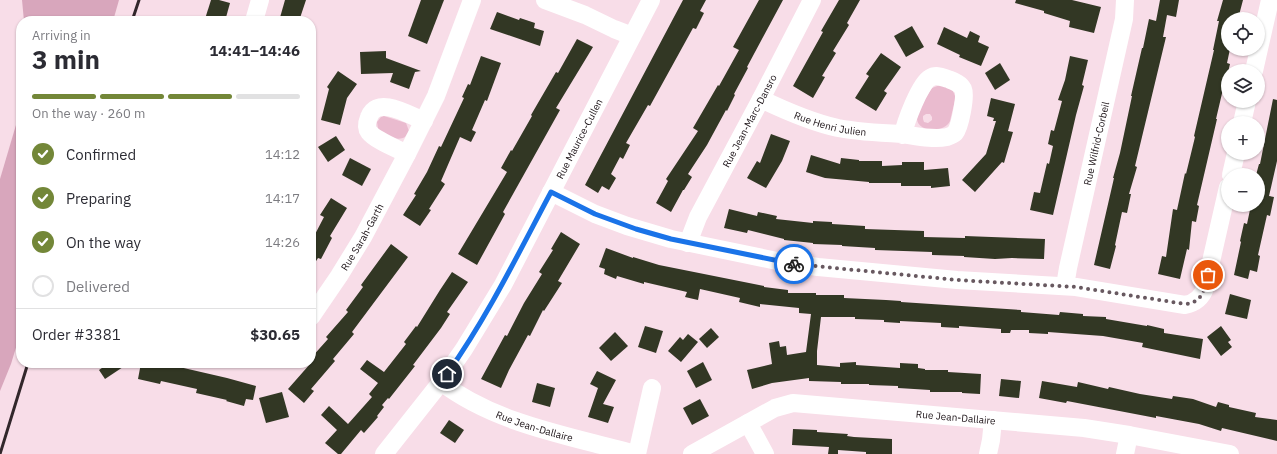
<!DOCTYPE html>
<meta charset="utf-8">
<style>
body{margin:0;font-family:"IBM Plex Sans",sans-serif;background:#f7f7f7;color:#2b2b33;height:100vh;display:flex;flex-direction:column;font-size:15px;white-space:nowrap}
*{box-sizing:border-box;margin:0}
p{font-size:13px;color:#7c7c81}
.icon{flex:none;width:22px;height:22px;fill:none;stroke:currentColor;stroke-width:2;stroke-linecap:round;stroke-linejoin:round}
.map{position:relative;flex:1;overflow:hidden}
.side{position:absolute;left:16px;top:16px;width:300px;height:352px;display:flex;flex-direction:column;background:#fff;border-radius:16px;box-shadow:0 1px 3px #0004}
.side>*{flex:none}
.buttons{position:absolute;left:1221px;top:12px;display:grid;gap:8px}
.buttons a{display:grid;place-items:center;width:44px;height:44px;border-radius:50%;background:#fff;box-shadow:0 1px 3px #0004;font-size:20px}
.pin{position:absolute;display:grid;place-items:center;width:34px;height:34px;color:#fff;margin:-17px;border:2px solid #fff;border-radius:50%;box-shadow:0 1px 4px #0007}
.courier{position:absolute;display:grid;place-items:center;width:40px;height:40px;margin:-20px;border:3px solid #1a73e8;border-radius:50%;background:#fff;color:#222;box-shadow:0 1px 5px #0007}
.overview em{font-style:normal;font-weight:700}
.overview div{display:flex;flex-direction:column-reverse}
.overview{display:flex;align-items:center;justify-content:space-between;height:68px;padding:0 16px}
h1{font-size:26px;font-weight:700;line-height:30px}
.bar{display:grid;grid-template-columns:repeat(4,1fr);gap:6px 4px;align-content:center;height:48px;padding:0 16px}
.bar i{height:5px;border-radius:3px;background:#e1e1e2}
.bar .selected{background:#738738}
.bar p{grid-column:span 4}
.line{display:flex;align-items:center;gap:10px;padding:0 16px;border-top:1px solid #e1e1e2}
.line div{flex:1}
ol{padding:0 16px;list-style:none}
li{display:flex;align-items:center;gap:12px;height:44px}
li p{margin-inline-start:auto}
li .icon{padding:4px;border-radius:50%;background:#738738;color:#fff;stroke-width:4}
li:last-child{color:#7c7c81}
li i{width:22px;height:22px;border:2px solid #e1e1e2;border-radius:50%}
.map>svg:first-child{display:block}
.green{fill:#eabbcf;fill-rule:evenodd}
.forest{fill:#d8a6bc}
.building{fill:#323724}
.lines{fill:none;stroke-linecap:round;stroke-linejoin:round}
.minor{stroke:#fff;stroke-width:18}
.rail{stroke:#32272b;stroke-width:3}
.done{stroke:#685960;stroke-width:4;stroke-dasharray:0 7.2}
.route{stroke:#1a73e8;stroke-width:5}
.labels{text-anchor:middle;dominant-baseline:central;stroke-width:4;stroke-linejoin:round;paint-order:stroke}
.street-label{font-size:10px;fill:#1b1216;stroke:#fff}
</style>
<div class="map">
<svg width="1277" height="454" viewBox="0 0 1277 454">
<rect width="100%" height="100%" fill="#f8dde8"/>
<g class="green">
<path d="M940,85L952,89L955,96V100L950,121C945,133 918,133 917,119C917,109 927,96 932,88ZM926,114H930L932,117V120L928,123L924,122L923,119V116Z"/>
<path d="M384,116L406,123L409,131L405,137C397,142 385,135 378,129L377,122L381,117Z"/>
</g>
<g class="forest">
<polygon points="22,0 119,0 113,21 24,21"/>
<polygon points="21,108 21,331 11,364 0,391 0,179"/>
</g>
<g class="building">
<polygon points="211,0 219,0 230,3 225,21 211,21 205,19"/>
<polygon points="285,0 306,0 299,21 279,21"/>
<polygon points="421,0 444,0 427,44 408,36"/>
<polygon points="683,0 706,0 700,11 704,13 696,29 693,28 650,106 648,105 626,143 630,145 623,159 620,157 611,174 616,178 609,190 602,186 598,193 585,185"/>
<polygon points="759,0 783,0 747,67 748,68 734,94 735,95 727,111 726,110 707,145 688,174 692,177 684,190 683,190 671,212 656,203 668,181 666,179 698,131 693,128 718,85 719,86 739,50 733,47"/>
<polygon points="839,0 860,0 847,23 849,25 833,51 836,53 822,76 825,77 813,98 793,86 823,32 821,31"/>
<polygon points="1016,0 1072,0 1101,7 1094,33 1069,27 1070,21 1044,13 1044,11 1015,3"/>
<polygon points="1160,0 1179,0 1176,17 1167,15 1163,37 1166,37 1135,166 1137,167 1129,194 1131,194 1127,213 1122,212 1115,245 1116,246 1110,269 1094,265 1114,178 1113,178 1120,153 1132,96 1131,96 1142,48 1143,48 1149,19 1156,21"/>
<polygon points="1223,0 1243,0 1238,19 1228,19 1228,49 1230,49 1227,63 1230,64 1225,85 1224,85 1216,119 1217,119 1197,205 1199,206 1196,222 1192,221 1189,250 1187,249 1180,279 1158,274 1162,256 1166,257 1173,209 1177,210 1185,173 1186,174 1195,137 1194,136 1214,50 1213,50 1219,21 1217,21"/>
<polygon points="497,12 519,20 520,18 535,23 534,28 544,31 540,46 490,29"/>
<polygon points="912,26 924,47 906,57 894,36"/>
<polygon points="944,27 967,38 970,31 980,36 978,42 989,47 981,66 959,57 960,55 937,44"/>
<polygon points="577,39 593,47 556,108 560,110 503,212 505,214 477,265 458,254 507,172 501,168 511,150 512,151 532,116 531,115 556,72 558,73"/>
<polygon points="386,51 386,58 421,71 415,72 409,89 390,82 393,73 361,74 360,52"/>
<polygon points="881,53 901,67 884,91 887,93 876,111 855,98 869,76 866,74"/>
<polygon points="481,56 501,63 487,101 485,100 472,130 476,132 471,142 460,137 441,181 445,184 429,209 431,210 420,226 403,215 416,195 414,194 427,172 439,146 441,147 464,98 462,97 468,84 470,85"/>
<polygon points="1070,56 1088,60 1082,85 1084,86 1076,115 1053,215 1030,210 1034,192 1040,193 1047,163 1049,164 1053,146 1048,144 1051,130 1054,131 1062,101 1058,100 1065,80"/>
<polygon points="1000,63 1010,80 995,90 985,73"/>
<polygon points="338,71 357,84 347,98 340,125 321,120 329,89 327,87"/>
<polygon points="991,98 1015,104 1008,131 1013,132 1004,163 1002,162 975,192 962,180 986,154 996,121 993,121 994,118 987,116"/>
<polygon points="1273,99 1277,100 1277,161 1269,196 1274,197 1270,216 1267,215 1258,255 1260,256 1257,272 1250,270 1248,279 1234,275 1241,242 1240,241 1244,223 1247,224 1251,205 1258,205 1258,175 1256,175 1259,164 1260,164"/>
<polygon points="771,134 790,141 782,161 766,188 747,178 757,161 760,163"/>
<polygon points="336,136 345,150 328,162 318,147"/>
<polygon points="811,155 840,164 841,158 859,160 859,161 882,161 882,166 902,165 902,162 924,162 924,170 948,168 950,186 931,188 931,186 901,186 901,183 869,183 869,182 825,178 806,172"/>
<polygon points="350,158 371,169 362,186 342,175"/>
<polygon points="331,198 347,208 330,236 332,238 321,259 318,258 311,269 311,242 324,217 320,215"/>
<polygon points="729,209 757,216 758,212 777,216 776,219 813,223 813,221 832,222 832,224 865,226 865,229 924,231 924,237 965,238 965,236 1045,239 1044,259 1012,258 995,259 964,257 964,256 932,255 932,252 875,250 875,248 842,246 842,245 813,244 813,243 784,240 784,239 748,230 747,233 724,228"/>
<polygon points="561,232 580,244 558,281 562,283 544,311 543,310 530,336 528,335 509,370 501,388 481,379 505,335 507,336 524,303 542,274 539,272 553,250 551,249"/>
<polygon points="391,244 408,257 352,332 354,334 333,359 335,361 311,389 314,391 304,403 288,389 310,364 308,363 311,363 311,358 328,339 326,337 348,312 346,310 363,287 361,285"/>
<polygon points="606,248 633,258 633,257 659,265 764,286 764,287 788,290 788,293 816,293 816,295 844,295 844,298 886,300 901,301 901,302 1021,310 1021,312 1059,315 1060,312 1083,314 1083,316 1106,317 1106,319 1147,326 1147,325 1164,329 1164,333 1203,339 1200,359 1142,347 1143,343 1103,336 1048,332 1048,334 1029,333 1029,330 1011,330 1010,333 1001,333 1001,329 959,326 959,328 941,327 941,323 900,321 900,323 884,322 884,320 855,319 855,317 821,317 817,351 817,365 840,367 840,363 856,362 856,365 900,368 900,363 918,364 918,368 925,369 925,370 948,370 948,372 981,374 980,394 962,393 962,392 930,392 930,390 898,388 898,386 869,385 869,384 841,384 841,382 809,381 809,378 772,383 752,389 747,370 772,364 769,343 779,341 780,347 786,346 787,355 806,352 811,314 799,313 799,308 760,304 760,307 739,302 740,298 700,289 698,300 685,297 687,292 644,282 644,284 617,276 616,279 604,274 605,269 599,267"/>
<polygon points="452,272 468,282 447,312 450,314 441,328 413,365 415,366 389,399 388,398 382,405 384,407 377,416 378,417 364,433 361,430 341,454 338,454 325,443 337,430 321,415 329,406 348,424 372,397 369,394 378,383 360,369 367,360 384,372 406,344 404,342 416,326 417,327 440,290"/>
<polygon points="1230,294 1251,300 1247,319 1225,314"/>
<polygon points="645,326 663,331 656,353 638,347"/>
<polygon points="1221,326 1231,340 1228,342 1232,347 1221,356 1207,337"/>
<polygon points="711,328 719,337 707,348 699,339"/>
<polygon points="615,332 628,346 611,361 599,348"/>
<polygon points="688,334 698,342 681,362 668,351 680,337 683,340"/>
<polygon points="703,362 712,380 696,388 687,371"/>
<polygon points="109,363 129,363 105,379 99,370"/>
<polygon points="141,363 162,363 227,378 256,386 253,400 246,399 244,406 226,401 227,400 196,393 197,389 161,381 160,384 138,379"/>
<polygon points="597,371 616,380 603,404 614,407 608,423 588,417 598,388 590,384"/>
<polygon points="1001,379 1021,381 1019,398 999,396"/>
<polygon points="1042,381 1077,387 1078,382 1108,389 1109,387 1140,394 1172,399 1173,396 1193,399 1216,407 1218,402 1229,405 1229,407 1256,413 1255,417 1277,420 1277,441 1222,428 1221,431 1199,424 1156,416 1156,418 1067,401 1066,403 1039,398"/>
<polygon points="537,383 555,388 550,407 532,402"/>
<polygon points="282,392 289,417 266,423 259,398"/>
<polygon points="700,399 709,416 692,425 683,408"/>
<polygon points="449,420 464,430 455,443 440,433"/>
<polygon points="793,429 817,430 817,432 848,434 847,436 854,437 892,439 892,454 866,454 866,452 838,450 838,454 828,454 829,447 792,445"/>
</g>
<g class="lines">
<g class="minor">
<polyline points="545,0 585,15 614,29 632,36"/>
<polyline points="254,21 260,0"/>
<polyline points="1254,71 1270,0"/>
<path id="s1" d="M761,99C786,111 811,122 838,128C859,132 880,133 902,134C916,136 933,140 947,137C950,136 953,135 955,133C960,127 966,96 963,89C960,83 953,81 948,79C942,77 936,74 930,78C920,83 905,123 903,135"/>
<polyline points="1242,123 1247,101"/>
<path d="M407,154C398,149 375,140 369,132C366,128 367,122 369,117C377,95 409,115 424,121"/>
<polyline points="1231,175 1236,153"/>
<path d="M551,192L595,214L627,226L671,239L777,261L818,267L957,280L1076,287L1185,305C1195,303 1202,297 1205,288L1228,187"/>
<path id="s2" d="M688,243L698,217L761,99L812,0"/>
<path id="s3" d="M1065,286L1068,268L1124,19L1125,0"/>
<path id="s4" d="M311,317L339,276L363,237L407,154L436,96L472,0"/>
<path id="s5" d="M441,382C495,424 571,436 635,454"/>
<polyline points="748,423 765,454"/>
<path id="s6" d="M384,454L441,382L464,349L503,285L651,0"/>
<polyline points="637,454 652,388"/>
<path id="s7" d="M692,454L775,408L793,403L1084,428L1129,435L1230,454"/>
<polyline points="988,454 991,440 993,420"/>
<polyline points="1125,454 1129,435"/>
</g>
<g class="rail">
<polyline points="132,21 139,0"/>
<polyline points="0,454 28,363"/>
</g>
</g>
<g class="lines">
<path class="done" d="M794,264L957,280L1076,287L1185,304C1202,303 1205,289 1208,275"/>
<path class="route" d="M447,374C488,316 518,254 551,192L595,214L636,229L671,239L794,264"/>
</g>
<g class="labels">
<g class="street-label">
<text stroke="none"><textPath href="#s2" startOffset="137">Rue Jean-Marc-Dansro</textPath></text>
<text stroke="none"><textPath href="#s1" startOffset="74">Rue Henri Julien</textPath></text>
<text stroke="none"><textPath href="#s6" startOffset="372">Rue Maurice-Cullen</textPath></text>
<text stroke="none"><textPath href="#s3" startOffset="146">Rue Wilfrid-Corbeil</textPath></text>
<text stroke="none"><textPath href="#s4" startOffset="95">Rue Sarah-Garth</textPath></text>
<text stroke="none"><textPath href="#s7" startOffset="277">Rue Jean-Dallaire</textPath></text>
<text stroke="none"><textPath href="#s5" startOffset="104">Rue Jean-Dallaire</textPath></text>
</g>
</g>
</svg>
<div class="buttons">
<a><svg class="icon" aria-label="locate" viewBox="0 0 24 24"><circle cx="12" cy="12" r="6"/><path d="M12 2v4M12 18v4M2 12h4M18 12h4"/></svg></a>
<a><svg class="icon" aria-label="layers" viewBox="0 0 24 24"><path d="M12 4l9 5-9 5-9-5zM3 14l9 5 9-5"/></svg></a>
<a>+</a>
<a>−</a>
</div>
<div class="pin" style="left:1208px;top:275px;background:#ea580c"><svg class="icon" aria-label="bag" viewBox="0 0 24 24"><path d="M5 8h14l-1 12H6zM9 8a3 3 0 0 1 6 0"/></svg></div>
<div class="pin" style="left:447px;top:374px;background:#1f2937"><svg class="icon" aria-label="home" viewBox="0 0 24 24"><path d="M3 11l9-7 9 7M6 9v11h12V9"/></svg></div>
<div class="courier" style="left:794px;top:264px"><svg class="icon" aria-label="bike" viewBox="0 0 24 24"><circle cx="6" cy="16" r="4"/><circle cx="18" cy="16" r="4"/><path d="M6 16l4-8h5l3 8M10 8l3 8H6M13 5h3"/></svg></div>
<section class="side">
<div class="overview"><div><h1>3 min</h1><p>Arriving in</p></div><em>14:41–14:46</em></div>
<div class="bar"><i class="selected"></i><i class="selected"></i><i class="selected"></i><i></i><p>On the way · 260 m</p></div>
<ol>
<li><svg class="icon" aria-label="check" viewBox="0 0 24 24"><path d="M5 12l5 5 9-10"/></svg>Confirmed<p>14:12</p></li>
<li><svg class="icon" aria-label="check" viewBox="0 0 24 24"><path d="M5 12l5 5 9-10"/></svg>Preparing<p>14:17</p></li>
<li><svg class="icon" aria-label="check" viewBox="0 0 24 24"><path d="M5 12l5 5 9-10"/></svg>On the way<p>14:26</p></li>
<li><i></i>Delivered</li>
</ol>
<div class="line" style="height:52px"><div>Order #3381</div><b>$30.65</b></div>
</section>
</div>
